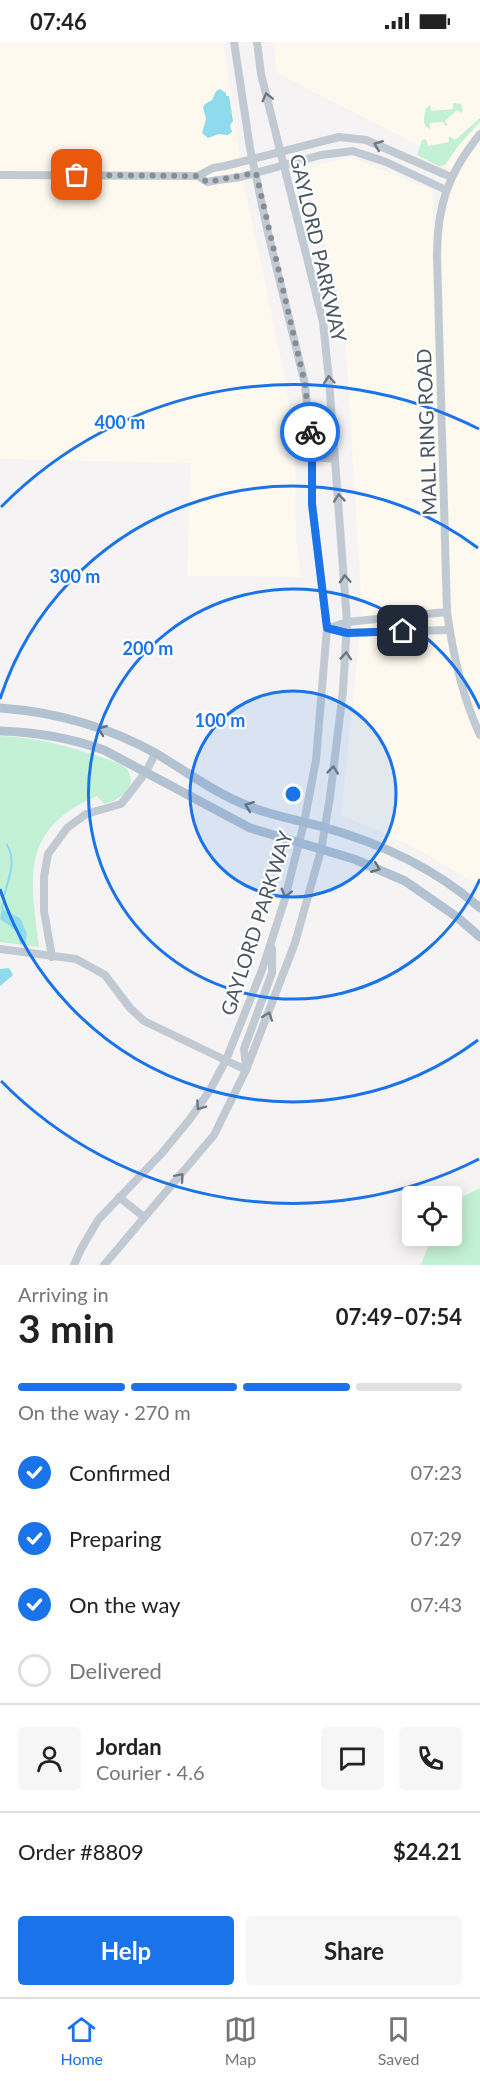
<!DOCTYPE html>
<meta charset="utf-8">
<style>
body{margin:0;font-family:Lato,sans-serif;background:#f6f6f6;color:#222;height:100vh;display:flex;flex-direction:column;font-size:22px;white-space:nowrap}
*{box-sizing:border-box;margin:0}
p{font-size:20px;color:#767676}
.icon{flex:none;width:33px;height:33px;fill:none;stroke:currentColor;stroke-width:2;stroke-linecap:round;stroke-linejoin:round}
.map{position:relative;height:1223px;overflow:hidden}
.sheet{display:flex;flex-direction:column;background:#fff;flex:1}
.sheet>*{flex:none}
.tools{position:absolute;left:402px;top:1144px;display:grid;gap:12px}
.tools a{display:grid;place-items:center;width:60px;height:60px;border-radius:6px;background:#fff;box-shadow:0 3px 15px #0003;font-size:30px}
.pin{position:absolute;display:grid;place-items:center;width:51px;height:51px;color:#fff;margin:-26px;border-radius:12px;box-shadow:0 3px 9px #0006}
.courier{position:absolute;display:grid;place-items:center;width:60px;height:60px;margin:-30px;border:4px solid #1a73e8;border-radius:50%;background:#fff;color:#222;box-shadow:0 2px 8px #0007}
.headline em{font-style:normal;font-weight:700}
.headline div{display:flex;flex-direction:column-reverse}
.headline{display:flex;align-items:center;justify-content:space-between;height:102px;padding:0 18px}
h1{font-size:39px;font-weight:700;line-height:45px}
.bar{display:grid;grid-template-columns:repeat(4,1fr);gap:9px 6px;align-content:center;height:72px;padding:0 18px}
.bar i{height:8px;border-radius:4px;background:#e0e0e0}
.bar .selected{background:#1a73e8}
.bar p{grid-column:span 4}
.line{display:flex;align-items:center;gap:15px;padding:0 18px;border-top:2px solid #e0e0e0}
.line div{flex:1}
.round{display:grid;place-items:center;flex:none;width:63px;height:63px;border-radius:6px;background:#f6f6f6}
ol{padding:0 18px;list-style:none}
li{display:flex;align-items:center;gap:18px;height:66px}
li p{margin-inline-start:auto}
li .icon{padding:6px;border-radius:50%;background:#1a73e8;color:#fff;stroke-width:4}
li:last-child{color:#767676}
li i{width:33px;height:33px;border:3px solid #e0e0e0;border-radius:50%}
.cta{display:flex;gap:12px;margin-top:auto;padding:12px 18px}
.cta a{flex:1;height:69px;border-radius:6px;background:#1a73e8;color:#fff;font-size:24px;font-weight:700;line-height:69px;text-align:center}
.cta a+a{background:#f6f6f6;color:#222}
.status{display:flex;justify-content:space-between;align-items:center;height:42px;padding:0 30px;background:#fff;direction:ltr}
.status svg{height:16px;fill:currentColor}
.dock{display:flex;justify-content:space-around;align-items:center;height:84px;border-top:2px solid #e0e0e0;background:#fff;font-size:16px;color:#767676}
.dock a{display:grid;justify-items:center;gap:3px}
.dock .selected{color:#1a73e8}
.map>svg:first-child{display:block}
.commercial{fill:#fdf9ef}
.green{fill:#c3f1d5}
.water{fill:#90daee}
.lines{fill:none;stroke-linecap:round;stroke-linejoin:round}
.stream{stroke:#90daee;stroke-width:2}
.minor{stroke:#c1cad2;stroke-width:8}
.major{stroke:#b3c2d1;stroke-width:9}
.oneway{stroke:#6e7983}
.oneway2{stroke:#64717d}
.done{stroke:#868d94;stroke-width:6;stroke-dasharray:0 10.8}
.route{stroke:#1a73e8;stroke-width:8}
.ring{fill:none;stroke:#1a73e8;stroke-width:3}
.labels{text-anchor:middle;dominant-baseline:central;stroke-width:4.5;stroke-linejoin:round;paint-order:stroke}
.street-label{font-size:20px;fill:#4a5661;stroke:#fff}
.centre{fill:#1a73e8;stroke:#fff;stroke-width:3}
.ring-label{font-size:18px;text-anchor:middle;font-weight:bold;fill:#1a73e8;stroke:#fff;stroke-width:4.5;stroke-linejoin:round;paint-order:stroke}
</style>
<div class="status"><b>07:46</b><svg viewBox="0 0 49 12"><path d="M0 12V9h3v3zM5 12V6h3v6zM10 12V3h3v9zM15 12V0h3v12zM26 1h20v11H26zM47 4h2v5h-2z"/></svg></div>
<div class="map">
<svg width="480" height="1223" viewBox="0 0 480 1223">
<rect width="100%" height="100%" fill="#f5f3f3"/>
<g class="commercial">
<polygon points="0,0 223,0 244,141 283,327 295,402 296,496 301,535 187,534 191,421 0,417"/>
<polygon points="273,0 480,0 480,844 410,803 341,773 362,570 347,324 341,258 305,126 350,115 433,148 435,308 447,118 277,31"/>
</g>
<g class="green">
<path d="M453,61L461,62L463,68L461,71L457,68L445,79L448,83L445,84L443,80L430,81V87L425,84C423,77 424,66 430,63L431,69L453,67Z"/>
<polygon points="480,76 480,80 459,103 445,123 439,124 417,113 422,98 426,97 428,104 449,100 449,94 455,98"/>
<path d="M0,694C35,695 68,704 101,715C109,718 120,720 126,726C130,731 132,738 130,743C126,753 114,760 104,762L97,754C20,787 30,834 39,905L0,900Z"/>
<polygon points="480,1146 480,1223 421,1223 432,1194 452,1194 452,1160"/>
</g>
<g class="water">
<polygon points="220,47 226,51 226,54 229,54 233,79 230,83 232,90 228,93 219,92 208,96 202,91 206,77 203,65 205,62 212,58 216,49"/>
<path d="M2,866L5,869L20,876L27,892L25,903L20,902C18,887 11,885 0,877Z"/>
<polygon points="9,926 13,933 0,944 0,927"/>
</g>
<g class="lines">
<g class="stream">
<path d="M4,854C8,838 17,819 7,803"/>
<polyline points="2,866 3,861"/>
</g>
<g class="minor">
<path d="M480,92C448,131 437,164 437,214L447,570C453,613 462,654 480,693"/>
<polyline points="0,133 198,134 213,126 225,124 339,95 366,98 451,135"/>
<polyline points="198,134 207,140 218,138 241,135 321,113 353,109 386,120 446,148"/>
<polyline points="312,415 335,417"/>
<polyline points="327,586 347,591 449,588"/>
<polyline points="329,586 347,580 447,570"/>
<polyline points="0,907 76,917 105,933 130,966 144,979 246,1028"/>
<polyline points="52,915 44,869 44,835 48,812 67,786 86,772 121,762 146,730 155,712"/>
<polyline points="246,1025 244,1007 272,931 272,907"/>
<polyline points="119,1155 144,1175"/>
<polyline points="74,1223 81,1207 98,1178 162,1111 190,1077 210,1048 226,1018 262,928 284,860 304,781 316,718 327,586 312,462 312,415 305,342 268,191 250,106 234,0"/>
<polyline points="104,1223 214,1093 246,1028 295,901 321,808 330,755 343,649 347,580 329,338 323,280 261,32 257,0"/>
</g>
<g class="major">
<path d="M0,666C55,670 109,685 157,712C187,730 215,751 248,764C272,774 298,778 323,785C380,801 435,826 480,866"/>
<path d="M0,689C36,690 70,696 104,708L250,786L354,817L405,839L457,875L480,895"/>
</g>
</g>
<defs><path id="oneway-chevron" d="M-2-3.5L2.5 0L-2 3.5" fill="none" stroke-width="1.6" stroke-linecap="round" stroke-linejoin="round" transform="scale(1.5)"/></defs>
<g class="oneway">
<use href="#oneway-chevron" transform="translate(267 55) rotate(-104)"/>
<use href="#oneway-chevron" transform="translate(378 103) rotate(-158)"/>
<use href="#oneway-chevron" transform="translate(329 338) rotate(-95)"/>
<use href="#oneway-chevron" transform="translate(339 456) rotate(-96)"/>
<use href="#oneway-chevron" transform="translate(345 537) rotate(-93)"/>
<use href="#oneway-chevron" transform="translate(346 614) rotate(-86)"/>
<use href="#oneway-chevron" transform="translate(333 728) rotate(-84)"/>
<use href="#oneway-chevron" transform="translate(286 851) rotate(105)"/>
<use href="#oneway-chevron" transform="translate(268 974) rotate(-70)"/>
<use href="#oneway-chevron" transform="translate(200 1064) rotate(125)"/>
<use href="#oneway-chevron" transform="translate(180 1135) rotate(-49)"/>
</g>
<g class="oneway2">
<use href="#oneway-chevron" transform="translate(102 688) rotate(-160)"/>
<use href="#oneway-chevron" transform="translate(249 764) rotate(-159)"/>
<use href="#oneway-chevron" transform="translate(376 826) rotate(22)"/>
</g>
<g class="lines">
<polyline class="done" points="77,133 198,134 207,140 256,131 305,342 310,390"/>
<polyline class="route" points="310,390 312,415 312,462 327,586 347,591 403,589"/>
</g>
<circle cx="293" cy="752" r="103" fill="#1a73e8" fill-opacity=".12"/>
<g class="ring">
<circle cx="293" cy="752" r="103"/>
<path d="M480 837A205 205 0 1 1 480 667"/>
<path d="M478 998A308 308 0 0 1 0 847M0 657A308 308 0 0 1 478 506"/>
<path d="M479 1117A410 410 0 0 1 1 1039M1 465A410 410 0 0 1 479 387"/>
</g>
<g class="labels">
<g class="street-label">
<text transform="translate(319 206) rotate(77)">GAYLORD PARKWAY</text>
<text transform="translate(426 390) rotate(-92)">MALL RING ROAD</text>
<text transform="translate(256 881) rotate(-72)">GAYLORD PARKWAY</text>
</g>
</g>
<circle cx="293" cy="752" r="9" class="centre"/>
<g class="ring-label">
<text x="120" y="387">400 m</text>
<text x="75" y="541">300 m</text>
<text x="148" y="613">200 m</text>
<text x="220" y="685">100 m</text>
</g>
</svg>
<div class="tools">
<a><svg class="icon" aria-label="locate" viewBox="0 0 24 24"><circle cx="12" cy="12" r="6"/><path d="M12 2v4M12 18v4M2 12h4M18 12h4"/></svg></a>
</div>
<div class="pin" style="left:77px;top:133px;background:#ea580c"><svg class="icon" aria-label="bag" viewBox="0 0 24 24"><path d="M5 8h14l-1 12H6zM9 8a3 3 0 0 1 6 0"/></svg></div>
<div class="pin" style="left:403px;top:589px;background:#1f2937"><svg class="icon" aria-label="home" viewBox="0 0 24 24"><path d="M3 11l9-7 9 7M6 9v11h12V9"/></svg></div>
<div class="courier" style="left:310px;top:390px"><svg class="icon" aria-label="bike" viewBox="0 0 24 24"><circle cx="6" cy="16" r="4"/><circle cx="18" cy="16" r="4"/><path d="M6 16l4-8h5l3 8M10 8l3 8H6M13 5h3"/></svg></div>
</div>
<section class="sheet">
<div class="headline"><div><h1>3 min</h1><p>Arriving in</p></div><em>07:49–07:54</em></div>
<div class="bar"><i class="selected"></i><i class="selected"></i><i class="selected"></i><i></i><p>On the way · 270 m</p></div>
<ol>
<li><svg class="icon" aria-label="check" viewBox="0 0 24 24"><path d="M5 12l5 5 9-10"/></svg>Confirmed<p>07:23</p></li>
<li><svg class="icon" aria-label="check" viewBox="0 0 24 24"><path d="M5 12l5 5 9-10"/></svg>Preparing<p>07:29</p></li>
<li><svg class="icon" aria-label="check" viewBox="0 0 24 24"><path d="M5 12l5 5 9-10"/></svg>On the way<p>07:43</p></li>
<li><i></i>Delivered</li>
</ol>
<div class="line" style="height:108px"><a class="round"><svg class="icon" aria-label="person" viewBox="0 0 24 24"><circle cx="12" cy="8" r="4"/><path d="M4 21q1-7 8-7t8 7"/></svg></a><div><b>Jordan</b><p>Courier · 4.6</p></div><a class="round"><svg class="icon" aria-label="chat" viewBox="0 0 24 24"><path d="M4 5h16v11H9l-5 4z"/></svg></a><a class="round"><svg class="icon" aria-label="phone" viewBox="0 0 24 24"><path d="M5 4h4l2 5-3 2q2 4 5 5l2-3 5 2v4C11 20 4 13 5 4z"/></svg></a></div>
<div class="line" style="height:78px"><div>Order #8809</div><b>$24.21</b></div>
<div class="cta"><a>Help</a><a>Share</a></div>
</section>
<nav class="dock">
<a class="selected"><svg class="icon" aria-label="home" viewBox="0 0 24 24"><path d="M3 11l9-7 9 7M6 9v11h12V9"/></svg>Home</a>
<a><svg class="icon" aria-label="map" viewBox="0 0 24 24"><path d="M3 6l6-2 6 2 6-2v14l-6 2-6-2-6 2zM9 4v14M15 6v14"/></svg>Map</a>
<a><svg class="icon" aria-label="saved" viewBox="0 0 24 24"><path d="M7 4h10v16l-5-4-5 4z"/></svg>Saved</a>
</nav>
